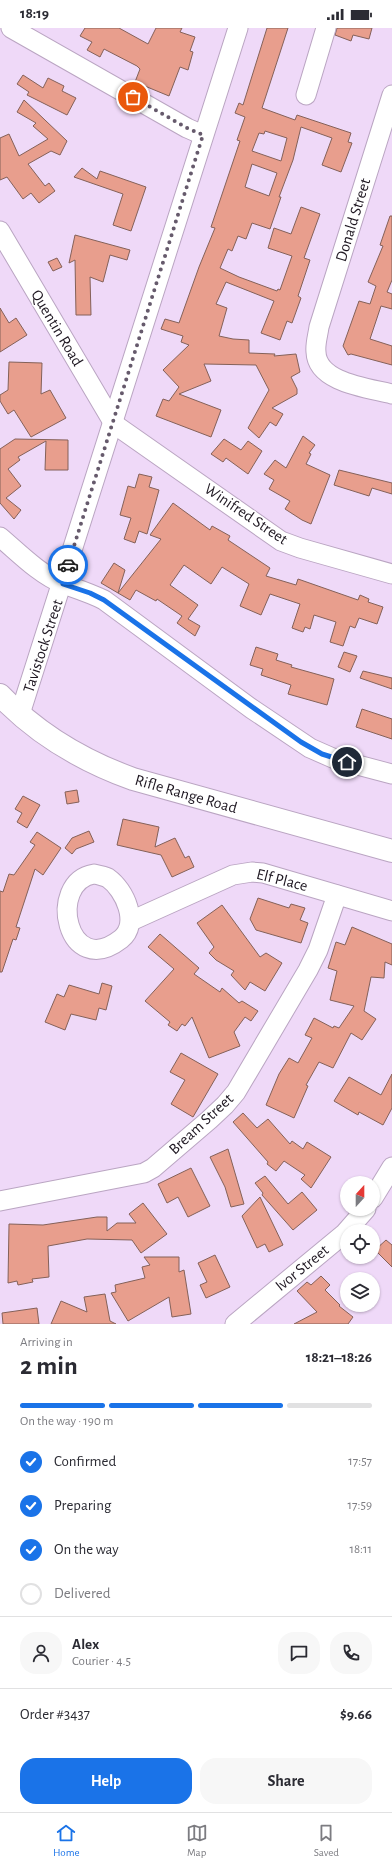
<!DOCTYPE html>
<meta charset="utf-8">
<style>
body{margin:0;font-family:"Alegreya Sans",sans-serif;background:#f7f7f7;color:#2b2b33;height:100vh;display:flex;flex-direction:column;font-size:15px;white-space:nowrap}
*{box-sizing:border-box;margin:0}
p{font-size:13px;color:#7c7c81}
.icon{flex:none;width:22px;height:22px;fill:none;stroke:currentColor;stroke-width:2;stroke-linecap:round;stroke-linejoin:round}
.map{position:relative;height:1296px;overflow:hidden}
.details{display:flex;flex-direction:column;background:#fff;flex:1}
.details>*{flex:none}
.needle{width:26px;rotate:21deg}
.tools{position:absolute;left:340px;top:1148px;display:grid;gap:8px}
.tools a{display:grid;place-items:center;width:40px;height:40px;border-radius:50%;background:#fff;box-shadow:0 1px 3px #0004;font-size:20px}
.pin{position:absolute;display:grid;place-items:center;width:34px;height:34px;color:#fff;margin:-17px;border:2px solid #fff;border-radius:50%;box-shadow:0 1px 4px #0007}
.courier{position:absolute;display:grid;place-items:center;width:40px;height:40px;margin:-20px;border:3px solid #1a73e8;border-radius:50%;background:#fff;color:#222;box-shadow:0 1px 5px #0007}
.headline em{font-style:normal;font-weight:600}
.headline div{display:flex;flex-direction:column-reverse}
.headline{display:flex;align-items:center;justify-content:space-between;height:68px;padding:0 20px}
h1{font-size:26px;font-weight:600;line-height:30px}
.bar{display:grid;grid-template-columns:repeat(4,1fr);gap:6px 4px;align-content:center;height:48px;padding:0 20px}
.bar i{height:5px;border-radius:3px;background:#e1e1e2}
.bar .on{background:#1a73e8}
.bar p{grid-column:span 4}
.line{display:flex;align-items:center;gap:10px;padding:0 20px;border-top:1px solid #e1e1e2}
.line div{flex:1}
.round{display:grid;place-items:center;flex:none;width:42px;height:42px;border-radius:16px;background:#f7f7f7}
ol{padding:0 20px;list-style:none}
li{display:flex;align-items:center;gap:12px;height:44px}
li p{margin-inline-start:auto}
li .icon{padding:4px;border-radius:50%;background:#1a73e8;color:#fff;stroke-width:4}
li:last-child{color:#7c7c81}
li i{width:22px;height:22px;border:2px solid #e1e1e2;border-radius:50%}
.primary-button{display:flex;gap:8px;margin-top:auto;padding:8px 20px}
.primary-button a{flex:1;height:46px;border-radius:16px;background:#1a73e8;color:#fff;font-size:16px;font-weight:600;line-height:46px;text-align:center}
.primary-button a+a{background:#f7f7f7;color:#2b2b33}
.status{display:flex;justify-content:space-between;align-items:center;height:28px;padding:0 20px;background:#fff;direction:ltr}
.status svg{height:11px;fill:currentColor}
.tab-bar{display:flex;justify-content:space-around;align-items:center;height:56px;border-top:1px solid #e1e1e2;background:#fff;font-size:11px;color:#7c7c81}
.tab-bar a{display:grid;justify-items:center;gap:2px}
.tab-bar .on{color:#1a73e8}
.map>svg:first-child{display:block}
.building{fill:#e89e8d;stroke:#846159;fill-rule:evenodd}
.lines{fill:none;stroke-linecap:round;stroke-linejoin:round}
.minor-casing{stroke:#baa5c2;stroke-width:21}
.major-casing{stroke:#baa5c2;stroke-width:24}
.minor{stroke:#fff;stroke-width:19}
.major{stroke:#fff;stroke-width:22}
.done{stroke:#665a6c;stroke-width:4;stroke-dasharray:0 7.2}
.route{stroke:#1a73e8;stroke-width:5}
.labels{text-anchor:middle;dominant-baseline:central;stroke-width:3;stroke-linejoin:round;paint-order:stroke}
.street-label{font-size:16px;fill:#1d1620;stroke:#fff}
</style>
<div class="status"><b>18:19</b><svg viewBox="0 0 49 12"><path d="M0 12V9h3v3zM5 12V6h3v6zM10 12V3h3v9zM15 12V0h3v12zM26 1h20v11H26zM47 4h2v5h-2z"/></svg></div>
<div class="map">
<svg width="392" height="1296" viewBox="0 0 392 1296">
<rect width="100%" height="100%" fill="#efd9f8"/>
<g class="building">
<polygon points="85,0 119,0 148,16 156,0 182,0 180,4 195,9 190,23 193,24 188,42 180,39 169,68 135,54 140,41 137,38 104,21 100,29 87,22 92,14 80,8"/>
<path d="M267,0H288L262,80L295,92L297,87L351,105L348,114L352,115L341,144L322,137L332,110L301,99L293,132L279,169H281L270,201L252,195L246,211L238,208L232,223L228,221L220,240L239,249L277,263L278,261L280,262L292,228L268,220L274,200L291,206L301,179L320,186L304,230L310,232L298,268L301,270L292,295L287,293L280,312L261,305L274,273L226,254L216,276L227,280L219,308L233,311L249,312V325L275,326L274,328L296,326L300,344L291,349L297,361V366L272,380L283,386L276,398L270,394L259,410L248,400L269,362L256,337L204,336L211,353L179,366L221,382L211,409L156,388L163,371L169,373L179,359L163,342L189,317L181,314L183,308L161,301L165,291L179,295L199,239L215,200L211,199L240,113L237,112L245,89L235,85L239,75L243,77ZM265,103L287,110L281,133L252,123L259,105L264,106ZM252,136L277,145L269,168L245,159Z"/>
<polygon points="337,0 372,0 369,11 353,7 351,13 335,7"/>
<polygon points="23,47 43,60 48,50 64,58 62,63 76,70 67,87 27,67 29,64 17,56"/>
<polygon points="24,72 67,113 60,127 51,123 28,136 45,158 49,155 55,163 39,175 31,165 23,171 7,149 0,152 0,110 9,106 19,128 48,111 33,98 36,95 17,84"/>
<polygon points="82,140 97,151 100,143 146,159 131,203 113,197 123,166 74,149"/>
<polygon points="390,188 392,188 392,252 387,264 392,266 392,281 381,278 370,311 392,318 392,337 351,326 348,327 343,318 359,273 370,276 376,258 368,254 383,218 380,217"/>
<polygon points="75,207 130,222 127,232 110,227 103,254 90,249 91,287 76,287 75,232 69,235"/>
<polygon points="57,230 62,239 53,243 48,234"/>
<polygon points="0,280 9,295 16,290 27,307 0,324"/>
<polygon points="9,334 42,335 41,366 50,362 66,390 31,409 14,382 8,386 0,373 0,367 8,362"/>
<polygon points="303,408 315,417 309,425 311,426 306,436 330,447 311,496 302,492 285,481 290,473 269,461 274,452 264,446 275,432 286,440"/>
<polygon points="15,411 68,412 68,442 45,442 46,413 18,429 20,432 8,441 21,458 6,470 21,482 14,491 0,475 0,421"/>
<polygon points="224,411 241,422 248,413 262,423 248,446 226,430 223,434 211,426"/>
<polygon points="339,442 392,455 392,466 372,460 369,468 334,457"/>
<polygon points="139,446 152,449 149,459 159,462 147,506 139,503 135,515 124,511 131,490 120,487 128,458 135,460"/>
<polygon points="173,475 210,502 212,498 230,508 228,512 270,540 266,548 296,557 298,551 358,572 360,567 369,571 368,574 383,579 377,596 359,590 355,600 350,598 343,618 330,614 336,594 314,587 310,601 305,599 303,604 292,600 300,576 270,566 261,587 240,578 249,556 222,539 211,556 184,537 170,557 198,577 188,591 200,598 195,608 177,595 182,588 157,571 156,573 136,562 130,572 118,565 161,511 150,507"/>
<polygon points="114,535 125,542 118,565 101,555"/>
<polygon points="256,619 278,626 276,632 292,637 291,639 334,651 327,677 288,666 291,657 261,647 263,641 250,637"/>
<polygon points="344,624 357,628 350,644 338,639"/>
<polygon points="363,643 392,650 392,661 360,650"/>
<polygon points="362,681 392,691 392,711 356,699"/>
<polygon points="77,762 79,774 67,776 65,764"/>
<polygon points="23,768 40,777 27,800 17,794 22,785 15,781"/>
<polygon points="123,791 159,799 155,819 175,810 185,830 189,828 194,839 172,849 161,827 117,817"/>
<polygon points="89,803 94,814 76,821 72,826 65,820 72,810"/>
<polygon points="37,804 61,820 43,847 35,841 16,899 20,900 16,912 13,911 2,944 0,944 0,863 3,864 9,846 14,847 35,817 30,814"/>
<polygon points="258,870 289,880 291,876 305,880 300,892 308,895 301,915 256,902 250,891"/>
<polygon points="222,877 260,929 266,925 282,935 265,963 250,954 245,962 231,947 234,943 216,932 209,925 214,919 197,895"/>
<polygon points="352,899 392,916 392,937 385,934 384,950 371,949 364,983 376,991 362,1012 351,1005 333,1040 319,1034 306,1057 308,1058 294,1090 266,1077 279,1046 289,1030 298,1035 312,1010 305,1007 314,990 333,1000 334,998 339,1000 354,978 330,972 337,943 328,940 336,914 345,917"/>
<polygon points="160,906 199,940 194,946 220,964 222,960 239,975 242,973 258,983 251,993 245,989 234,1004 240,1018 209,1030 192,989 185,998 182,996 177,1003 168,997 170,994 145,973 174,941 148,919"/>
<polygon points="102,955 112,958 106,982 99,980 96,992 71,986 65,1002 45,994 57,966 64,969 69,957 99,966"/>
<polygon points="181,1025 218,1046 193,1089 171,1076 185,1052 170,1044"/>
<polygon points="392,1046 392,1080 383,1097 359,1084 358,1087 334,1073 349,1049 381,1067"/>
<polygon points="243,1085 257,1100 268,1091 290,1116 292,1113 303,1121 307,1114 331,1129 311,1160 301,1151 305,1147 284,1133 276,1143 267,1136 268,1134 233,1094"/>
<polygon points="228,1121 244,1176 231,1179 225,1159 210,1129"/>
<polygon points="191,1140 210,1178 188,1189 178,1169 167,1175 158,1156"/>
<polygon points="265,1148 288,1176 302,1164 317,1182 293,1202 262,1167 263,1165 255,1155"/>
<polygon points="260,1169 283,1217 269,1224 265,1216 257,1220 242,1188"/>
<polygon points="143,1175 167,1206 141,1225 132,1212 87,1211 48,1218 49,1249 32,1251 33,1254 18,1257 17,1253 8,1255 9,1196 43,1197 97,1189 107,1189 107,1203 117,1195 136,1195 129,1186"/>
<polygon points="386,1212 392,1217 392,1239 375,1222"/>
<polygon points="215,1227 230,1259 206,1270 200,1257 207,1254 198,1235"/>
<polygon points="144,1229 179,1229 179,1244 184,1242 191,1286 172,1289 169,1269 128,1293 111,1265 116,1264 115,1257 145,1250 142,1239 150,1237"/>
<polygon points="321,1248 330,1257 325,1262 340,1277 339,1278 353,1289 348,1296 294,1296 317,1284 297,1263 307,1254 311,1257"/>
<polygon points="105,1266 110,1293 116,1296 51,1296 61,1273 87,1284 84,1269"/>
<polygon points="37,1280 39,1296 3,1296 2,1285"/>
</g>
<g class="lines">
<defs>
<g id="minor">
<polyline points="11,0 187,100 203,107"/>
<polyline points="306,67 326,0"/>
<path d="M392,67L319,299C318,307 315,316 316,324C317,355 369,360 392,366"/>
<polyline points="0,203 114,396 281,513 300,520 392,546"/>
<path d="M0,509C19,525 39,546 63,556C77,561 90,565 104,572L252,681L310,720L335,731L392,746"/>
<polyline points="20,686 238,0"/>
<path d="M94,846C99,847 104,848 108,850C125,862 140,896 121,911C67,953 46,854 94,846Z"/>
<polyline points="131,893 233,847 252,844 263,845 392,883"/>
<polyline points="373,1170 392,1139"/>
<polyline points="0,1173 144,1145 153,1140 209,1092 225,1077 236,1064 308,942 318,922 337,867"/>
<polyline points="235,1296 345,1205 366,1181"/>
</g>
<path id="major" d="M0,667C37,706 83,733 133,751L392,823"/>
</defs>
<use href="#minor" class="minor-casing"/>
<use href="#major" class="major-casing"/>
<use href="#minor" class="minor"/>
<use href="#major" class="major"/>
</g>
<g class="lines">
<polyline class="done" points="68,537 203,107 187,100 133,69"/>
<polyline class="route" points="68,537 63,556 90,565 104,572 301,714 322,726 347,734"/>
</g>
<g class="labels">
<g class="street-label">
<text transform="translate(353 192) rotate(-73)">Donald Street</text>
<text transform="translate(57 300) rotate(59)">Quentin Road</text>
<text transform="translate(246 486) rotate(34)">Winifred Street</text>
<text transform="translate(43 618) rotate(-72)">Tavistock Street</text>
<text transform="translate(186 766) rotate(16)">Rifle Range Road</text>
<text transform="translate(282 852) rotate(14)">Elf Place</text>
<text transform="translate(201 1096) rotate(-43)">Bream Street</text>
<text transform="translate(302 1240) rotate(-39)">Ivor Street</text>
</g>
</g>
</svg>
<div class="tools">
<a><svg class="needle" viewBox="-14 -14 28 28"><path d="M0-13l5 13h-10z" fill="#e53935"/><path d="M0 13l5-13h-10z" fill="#7c7c81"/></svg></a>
<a><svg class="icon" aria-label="locate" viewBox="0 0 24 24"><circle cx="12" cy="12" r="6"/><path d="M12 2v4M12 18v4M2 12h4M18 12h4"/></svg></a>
<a><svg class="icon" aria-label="layers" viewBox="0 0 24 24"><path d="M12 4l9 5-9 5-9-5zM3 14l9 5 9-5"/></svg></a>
</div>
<div class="pin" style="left:133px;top:69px;background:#ea580c"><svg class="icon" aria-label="bag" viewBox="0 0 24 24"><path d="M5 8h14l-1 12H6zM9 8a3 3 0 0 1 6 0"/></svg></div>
<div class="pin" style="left:347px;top:734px;background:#1f2937"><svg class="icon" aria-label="home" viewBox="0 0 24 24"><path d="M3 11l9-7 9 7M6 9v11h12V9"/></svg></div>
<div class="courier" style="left:68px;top:537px"><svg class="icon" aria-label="car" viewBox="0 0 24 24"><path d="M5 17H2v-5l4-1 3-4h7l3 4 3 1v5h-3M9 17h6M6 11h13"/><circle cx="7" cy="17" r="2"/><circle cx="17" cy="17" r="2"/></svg></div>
</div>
<section class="details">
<div class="headline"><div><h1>2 min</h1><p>Arriving in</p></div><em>18:21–18:26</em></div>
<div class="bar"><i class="on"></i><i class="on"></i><i class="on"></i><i></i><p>On the way · 190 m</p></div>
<ol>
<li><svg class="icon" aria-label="check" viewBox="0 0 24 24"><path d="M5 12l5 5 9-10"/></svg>Confirmed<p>17:57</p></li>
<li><svg class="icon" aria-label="check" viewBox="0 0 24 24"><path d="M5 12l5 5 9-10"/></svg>Preparing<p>17:59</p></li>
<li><svg class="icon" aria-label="check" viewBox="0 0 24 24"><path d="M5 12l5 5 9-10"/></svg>On the way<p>18:11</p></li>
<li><i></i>Delivered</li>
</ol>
<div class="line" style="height:72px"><a class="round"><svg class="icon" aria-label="person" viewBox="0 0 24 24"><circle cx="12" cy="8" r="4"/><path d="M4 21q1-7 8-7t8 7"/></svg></a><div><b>Alex</b><p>Courier · 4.5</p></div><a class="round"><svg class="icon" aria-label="chat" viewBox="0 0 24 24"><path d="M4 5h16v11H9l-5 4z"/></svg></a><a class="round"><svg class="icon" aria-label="phone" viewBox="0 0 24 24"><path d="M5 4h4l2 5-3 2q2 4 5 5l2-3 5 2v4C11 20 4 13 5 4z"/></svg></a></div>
<div class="line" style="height:52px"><div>Order #3437</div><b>$9.66</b></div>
<div class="primary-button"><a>Help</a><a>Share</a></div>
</section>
<nav class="tab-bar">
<a class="on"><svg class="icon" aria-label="home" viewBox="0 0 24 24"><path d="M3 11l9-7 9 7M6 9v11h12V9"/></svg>Home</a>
<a><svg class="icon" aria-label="map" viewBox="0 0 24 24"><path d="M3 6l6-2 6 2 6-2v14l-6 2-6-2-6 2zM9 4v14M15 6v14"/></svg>Map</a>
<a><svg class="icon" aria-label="saved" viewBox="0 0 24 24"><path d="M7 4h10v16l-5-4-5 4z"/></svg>Saved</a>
</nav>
